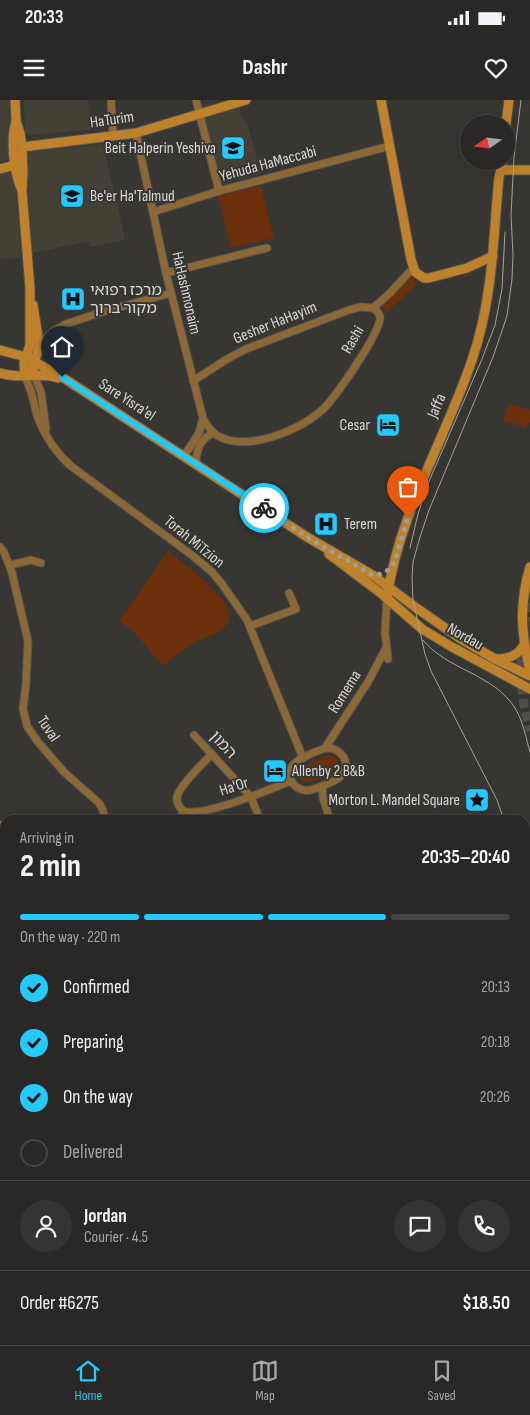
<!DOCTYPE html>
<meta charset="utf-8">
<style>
body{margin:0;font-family:"Sofia Sans Condensed","Noto Sans Hebrew",sans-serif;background:#353432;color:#f1f3f6;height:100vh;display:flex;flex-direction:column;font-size:19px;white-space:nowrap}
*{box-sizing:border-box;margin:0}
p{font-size:16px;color:#a5a6a7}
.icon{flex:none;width:28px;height:28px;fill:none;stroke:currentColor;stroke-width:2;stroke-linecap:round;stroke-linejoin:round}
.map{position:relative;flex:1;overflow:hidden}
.drawer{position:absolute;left:0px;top:715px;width:530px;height:530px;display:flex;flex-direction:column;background:#292826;border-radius:15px 15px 0 0;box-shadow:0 5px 20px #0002,0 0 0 1px #454443}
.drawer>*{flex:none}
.needle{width:32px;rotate:256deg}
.tools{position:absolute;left:460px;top:15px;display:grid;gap:10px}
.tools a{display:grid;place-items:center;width:55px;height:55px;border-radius:50%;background:#292826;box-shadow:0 5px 20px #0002,0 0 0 1px #454443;font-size:25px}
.pin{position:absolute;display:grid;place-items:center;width:42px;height:42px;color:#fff;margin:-51px -21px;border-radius:50% 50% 50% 0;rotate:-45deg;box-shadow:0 0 5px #0007}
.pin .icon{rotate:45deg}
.courier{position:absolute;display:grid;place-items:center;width:50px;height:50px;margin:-25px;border:4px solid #24c9fe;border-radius:50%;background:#fff;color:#222;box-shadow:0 1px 6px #0007}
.head em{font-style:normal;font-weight:700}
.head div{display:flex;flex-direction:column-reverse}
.head{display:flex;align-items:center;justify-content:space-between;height:85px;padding:0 20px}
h1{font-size:32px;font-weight:700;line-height:38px}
.bar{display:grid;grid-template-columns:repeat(4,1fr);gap:8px 5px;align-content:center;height:60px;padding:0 20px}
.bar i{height:6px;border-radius:4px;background:#454443}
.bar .selected{background:#24c9fe}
.bar p{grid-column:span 4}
.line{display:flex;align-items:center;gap:12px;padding:0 20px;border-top:1px solid #454443}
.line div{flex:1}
.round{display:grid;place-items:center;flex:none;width:52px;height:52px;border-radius:26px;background:#353432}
ol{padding:0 20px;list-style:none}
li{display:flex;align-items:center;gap:15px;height:55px}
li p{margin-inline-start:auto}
li .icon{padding:5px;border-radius:50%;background:#24c9fe;color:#111;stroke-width:4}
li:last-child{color:#a5a6a7}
li i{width:28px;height:28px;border:2px solid #454443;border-radius:50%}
.status{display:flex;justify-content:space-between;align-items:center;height:35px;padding:0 25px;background:#292826;direction:ltr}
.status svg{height:14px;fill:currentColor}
header{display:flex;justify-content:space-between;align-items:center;height:65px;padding:0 20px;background:#292826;font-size:22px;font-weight:700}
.tab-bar{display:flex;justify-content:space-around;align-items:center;height:70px;border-top:1px solid #454443;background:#292826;font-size:14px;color:#a5a6a7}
.tab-bar a{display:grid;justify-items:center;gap:2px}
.tab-bar .selected{color:#24c9fe}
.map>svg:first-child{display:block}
.built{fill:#434136}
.green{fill:#6b2f0b}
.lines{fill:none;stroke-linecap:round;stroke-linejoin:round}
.secondary-tunnel{stroke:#4f4e4b;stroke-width:9;stroke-dasharray:9 4.5;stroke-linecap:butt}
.highway-tunnel{stroke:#4f4e4b;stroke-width:12;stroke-dasharray:12 6;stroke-linecap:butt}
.street-casing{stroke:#545350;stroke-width:9}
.secondary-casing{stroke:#545350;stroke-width:11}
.primary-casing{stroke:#545350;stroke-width:12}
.highway-casing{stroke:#545350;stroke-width:15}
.street{stroke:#8d6837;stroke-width:7}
.secondary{stroke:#bd822b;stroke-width:9}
.primary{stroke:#e2960f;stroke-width:10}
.highway{stroke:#f6ae45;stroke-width:12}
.tram{stroke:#a5a4a1;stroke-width:1}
.done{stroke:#a09f9d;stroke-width:5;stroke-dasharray:0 9}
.route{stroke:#24c9fe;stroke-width:6}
.labels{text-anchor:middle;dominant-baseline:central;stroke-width:4;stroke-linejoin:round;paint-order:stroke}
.street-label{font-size:16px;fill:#d9d8d6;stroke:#373632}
.poi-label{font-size:16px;fill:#d9d8d6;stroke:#373632;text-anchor:start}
</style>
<div class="status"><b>20:33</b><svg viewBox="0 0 49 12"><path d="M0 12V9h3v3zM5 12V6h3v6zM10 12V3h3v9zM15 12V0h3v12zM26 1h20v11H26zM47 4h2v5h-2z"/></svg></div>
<header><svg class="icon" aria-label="menu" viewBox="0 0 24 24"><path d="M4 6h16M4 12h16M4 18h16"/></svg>Dashr<svg class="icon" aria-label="heart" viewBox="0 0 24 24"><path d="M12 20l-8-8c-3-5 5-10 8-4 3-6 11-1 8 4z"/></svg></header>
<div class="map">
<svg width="530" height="1245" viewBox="0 0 530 1245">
<rect width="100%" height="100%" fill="#373632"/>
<g class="built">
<polygon points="0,0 9,0 11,58 0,63"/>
<polygon points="24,0 88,0 90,30 25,35"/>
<polygon points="239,6 241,15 247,22 261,74 222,84 204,17"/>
<polygon points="103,44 125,140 91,147 89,141 33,153 25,52"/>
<polygon points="9,72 13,74 15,79 21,158 0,159 0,73"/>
</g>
<g class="green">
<polygon points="261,86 274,138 231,148 218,96"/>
<polygon points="409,175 418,183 386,213 385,210 381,204"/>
<polygon points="508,304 530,310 530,323 527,323 526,328 503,321"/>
<path d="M168,451C181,462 243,505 227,524C219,535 205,536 194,543C183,550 173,558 163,566L133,531L119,521Z"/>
<path d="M329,655C333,656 337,658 338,663C338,673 317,679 310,682C304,683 300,680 299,674L302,667Z"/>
</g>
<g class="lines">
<g class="secondary-tunnel">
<polyline points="524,525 530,501"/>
<path d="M522,545C519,575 522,602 530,631"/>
</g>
<g class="highway-tunnel">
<polyline points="525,1064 530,1062"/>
<polyline points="525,1095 530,1092"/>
<polyline points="352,1245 357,1240"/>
</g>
<defs>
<g id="street">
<polyline points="111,0 113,35"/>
<polyline points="196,0 219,91"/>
<polyline points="136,33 166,173 203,318 199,333 184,356"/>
<polyline points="153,112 219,91 390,46"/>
<polyline points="166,173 267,148"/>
<polyline points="373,208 390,193 413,168"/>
<polyline points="39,244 53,231 66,224 102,212 171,193"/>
<polyline points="34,275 41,292 46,329"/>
<path d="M25,276C27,282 30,288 32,295C34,302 35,310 38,318C45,336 56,353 71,366L193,456L212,472L222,484L247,520L303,658"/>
<polyline points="193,281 227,259 246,249 349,210 360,207 373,208"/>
<path d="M203,319C207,325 211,332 218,336C247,352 298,331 321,311C334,300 381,232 380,217C379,213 376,210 373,208"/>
<path d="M196,364C196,350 200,338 214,333"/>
<polyline points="0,447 4,452 12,473 28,541 26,584 23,609 27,626 38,642 64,672 99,703 102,708 106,720"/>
<polyline points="10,465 31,460 41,463"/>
<polyline points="387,498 385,533 388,559"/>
<polyline points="250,526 296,509 289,493"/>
<polyline points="194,635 251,697 260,720"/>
<polyline points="325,648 368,582 386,548"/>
<path d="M327,648C341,648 352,663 342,675C336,682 322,686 314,689C299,695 283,680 293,665C298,658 319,650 327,648Z"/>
<polyline points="322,686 323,698 330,720"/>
<path d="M183,711C203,718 270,689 291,681"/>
<path d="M183,711C179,707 176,703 177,697C179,686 204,662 212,654"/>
<polyline points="180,720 183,711"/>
<polyline points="0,806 5,807"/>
<polyline points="0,930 5,928"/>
<polyline points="0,962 5,982"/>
<polyline points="525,1136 530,1132"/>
<polyline points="483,1245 483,1240"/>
</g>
<g id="secondary">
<polyline points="15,0 16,21 20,33 22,47 23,73 22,91 30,188 30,245 24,263 25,276"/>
<polyline points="381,0 411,159 415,172 424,178 429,178 467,168 493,156"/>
<path d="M16,22C10,40 14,68 20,86"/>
<polyline points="506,24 509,0"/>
<polyline points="22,47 136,33 246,0"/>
<polyline points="0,69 11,66 19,67"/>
<polyline points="501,70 530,70"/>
<path d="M33,205L39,244C39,257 30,261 34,275"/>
<polyline points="0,250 26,257 62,277 307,437 374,476 415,507 461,539 495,559 530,576"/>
<path d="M0,273C19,280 39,271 58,278"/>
<polyline points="329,454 382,494 422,529 452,547 530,589"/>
<path d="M530,467C519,504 521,534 530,571"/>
<path d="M387,498C399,413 445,340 472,260C493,199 493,140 499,77L501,70L502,61"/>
<path d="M495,559C508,559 518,556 524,545"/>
<polyline points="0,726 5,730"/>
<polyline points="0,752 5,755"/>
<polyline points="0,1155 5,1162"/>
<polyline points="0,1167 5,1181"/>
<polyline points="0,1196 5,1195"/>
</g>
<g id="primary">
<polyline points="525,1085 530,1081"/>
<polyline points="525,1106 530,1102"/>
<polyline points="418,1245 420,1240"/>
<polyline points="438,1245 440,1240"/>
</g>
<polyline id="highway" points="304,1245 310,1240"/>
</defs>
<use href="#street" class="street-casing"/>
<use href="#secondary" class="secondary-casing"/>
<use href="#primary" class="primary-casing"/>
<use href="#highway" class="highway-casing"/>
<use href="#street" class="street"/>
<use href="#secondary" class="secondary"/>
<use href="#primary" class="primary"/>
<use href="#highway" class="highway"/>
<g class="tram">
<polyline points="410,448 418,414 427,386 482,259 495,225 502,189 505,132"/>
<path d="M423,540C447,570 494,574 515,608C523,621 526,638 530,652"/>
<polyline points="504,720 497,700 431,571 425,554 413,500 412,478 413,462 420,437 429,410 493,257 507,216 512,179 513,155 511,115 514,57 521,0"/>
<polyline points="525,1088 530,1090"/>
</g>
</g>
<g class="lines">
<polyline class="done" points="264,408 307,437 374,476 386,472 394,463 408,417"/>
<polyline class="route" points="62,277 264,408"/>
</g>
<defs>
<symbol id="school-square" viewBox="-11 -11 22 22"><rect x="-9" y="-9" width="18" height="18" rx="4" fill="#24c9fe" stroke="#373632"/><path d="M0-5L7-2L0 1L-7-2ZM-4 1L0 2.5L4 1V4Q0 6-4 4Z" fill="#111"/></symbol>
<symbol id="hospital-square" viewBox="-11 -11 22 22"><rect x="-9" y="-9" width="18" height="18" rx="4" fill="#24c9fe" stroke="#373632"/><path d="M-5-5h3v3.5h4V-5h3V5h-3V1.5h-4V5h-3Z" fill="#111"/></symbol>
<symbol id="hotel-square" viewBox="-11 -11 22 22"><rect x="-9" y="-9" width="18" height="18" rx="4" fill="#24c9fe" stroke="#373632"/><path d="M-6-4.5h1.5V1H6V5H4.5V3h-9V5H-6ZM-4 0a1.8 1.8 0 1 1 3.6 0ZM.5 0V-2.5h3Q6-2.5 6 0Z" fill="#111"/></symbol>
<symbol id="sight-square" viewBox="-11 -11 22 22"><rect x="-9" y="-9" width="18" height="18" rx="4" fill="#24c9fe" stroke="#373632"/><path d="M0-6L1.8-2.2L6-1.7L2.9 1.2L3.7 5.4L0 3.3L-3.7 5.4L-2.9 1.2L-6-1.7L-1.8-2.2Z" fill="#111"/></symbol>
</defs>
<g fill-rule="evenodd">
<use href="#school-square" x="219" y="34" width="28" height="28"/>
<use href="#school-square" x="58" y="82" width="28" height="28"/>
<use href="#hospital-square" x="59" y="185" width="28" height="28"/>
<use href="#hotel-square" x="374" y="311" width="28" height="28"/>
<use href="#hospital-square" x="312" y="410" width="28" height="28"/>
<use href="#hotel-square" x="261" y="657" width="28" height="28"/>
<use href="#sight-square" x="463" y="686" width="28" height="28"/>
</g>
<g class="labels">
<g class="street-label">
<text transform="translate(112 20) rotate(-8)">HaTurim</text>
<text transform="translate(268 64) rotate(-15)">Yehuda HaMaccabi</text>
<text transform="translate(186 193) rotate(77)">HaHashmonaim</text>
<text transform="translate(275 223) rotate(-22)">Gesher HaHayim</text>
<text transform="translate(353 240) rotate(-60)">Rashi</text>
<text transform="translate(127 300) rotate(33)">Sare Yisra'el</text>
<text transform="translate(437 306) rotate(-67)">Jaffa</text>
<text transform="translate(194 442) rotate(39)">Torah MiTzion</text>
<text transform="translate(465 537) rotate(29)">Nordau</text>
<text transform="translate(345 592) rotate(-58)">Romema</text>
<text transform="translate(48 629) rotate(56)">Tuval</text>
<text transform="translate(223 645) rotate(47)">המון</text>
<text transform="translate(234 687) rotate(-18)">Ha'Or</text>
</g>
<g class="poi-label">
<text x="216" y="48" text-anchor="end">Beit Halperin Yeshiva</text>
<text x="90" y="96">Be'er Ha'Talmud</text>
<text x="90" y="190">מרכז רפואי<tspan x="90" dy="18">מקור ברוך</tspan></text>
<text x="370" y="325" text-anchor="end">Cesar</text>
<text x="344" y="424">Terem</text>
<text x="292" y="671">Allenby 2 B&amp;B</text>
<text x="460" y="700" text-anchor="end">Morton L. Mandel Square</text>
</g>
</g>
</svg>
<div class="tools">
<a><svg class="needle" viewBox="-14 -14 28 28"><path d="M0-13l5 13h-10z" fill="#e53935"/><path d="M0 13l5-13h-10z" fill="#a5a6a7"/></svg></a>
</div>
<div class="pin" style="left:408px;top:417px;background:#ea580c"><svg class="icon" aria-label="bag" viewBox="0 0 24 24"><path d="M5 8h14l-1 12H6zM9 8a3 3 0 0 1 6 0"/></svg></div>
<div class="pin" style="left:62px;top:277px;background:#1f2937"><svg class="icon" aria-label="home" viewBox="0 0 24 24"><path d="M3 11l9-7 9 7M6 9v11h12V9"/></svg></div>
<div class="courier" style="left:264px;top:408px"><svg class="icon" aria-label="bike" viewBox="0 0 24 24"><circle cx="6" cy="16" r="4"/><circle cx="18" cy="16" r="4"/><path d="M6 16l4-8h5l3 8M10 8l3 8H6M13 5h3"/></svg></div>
<section class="drawer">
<div class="head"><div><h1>2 min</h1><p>Arriving in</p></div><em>20:35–20:40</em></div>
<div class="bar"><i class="selected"></i><i class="selected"></i><i class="selected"></i><i></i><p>On the way · 220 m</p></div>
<ol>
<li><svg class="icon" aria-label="check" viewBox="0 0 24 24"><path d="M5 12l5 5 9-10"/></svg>Confirmed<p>20:13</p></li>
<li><svg class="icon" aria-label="check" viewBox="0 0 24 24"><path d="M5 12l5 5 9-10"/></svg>Preparing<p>20:18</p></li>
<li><svg class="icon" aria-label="check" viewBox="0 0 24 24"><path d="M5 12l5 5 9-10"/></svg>On the way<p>20:26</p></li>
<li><i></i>Delivered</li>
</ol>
<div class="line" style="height:90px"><a class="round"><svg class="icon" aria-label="person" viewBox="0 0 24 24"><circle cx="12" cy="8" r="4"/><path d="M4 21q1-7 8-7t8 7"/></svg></a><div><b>Jordan</b><p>Courier · 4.5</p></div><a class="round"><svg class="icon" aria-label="chat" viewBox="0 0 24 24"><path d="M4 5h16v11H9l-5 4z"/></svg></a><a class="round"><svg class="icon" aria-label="phone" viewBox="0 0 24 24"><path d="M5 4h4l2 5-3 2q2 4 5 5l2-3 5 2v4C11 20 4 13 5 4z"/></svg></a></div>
<div class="line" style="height:65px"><div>Order #6275</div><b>$18.50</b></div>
</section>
</div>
<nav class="tab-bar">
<a class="selected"><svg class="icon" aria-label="home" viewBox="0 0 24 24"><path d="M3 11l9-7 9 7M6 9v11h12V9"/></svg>Home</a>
<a><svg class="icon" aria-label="map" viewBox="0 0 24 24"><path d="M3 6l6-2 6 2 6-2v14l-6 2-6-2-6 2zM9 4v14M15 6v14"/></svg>Map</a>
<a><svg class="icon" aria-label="saved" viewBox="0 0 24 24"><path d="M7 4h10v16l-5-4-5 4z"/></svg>Saved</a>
</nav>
